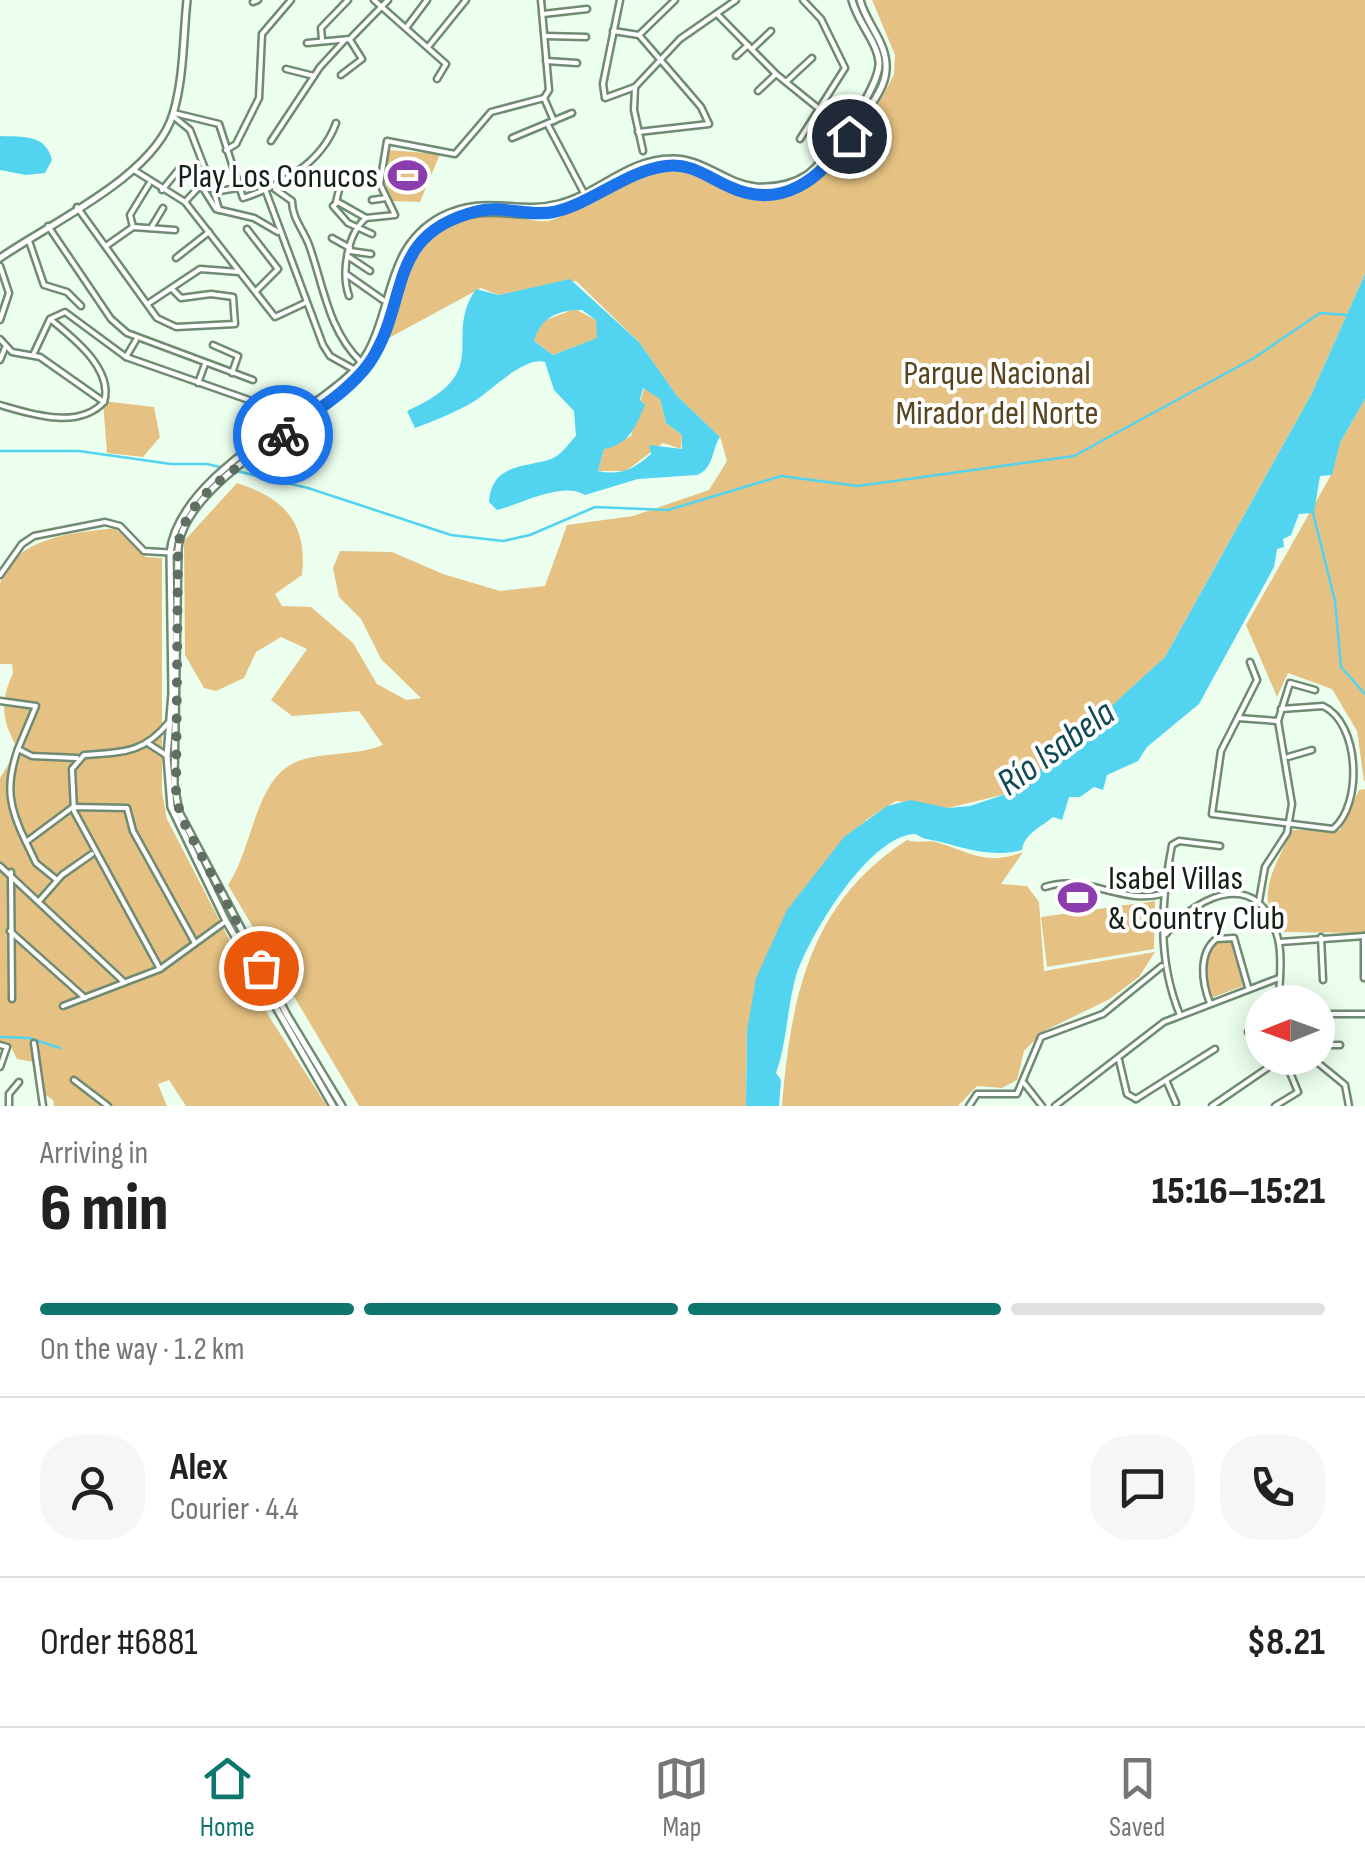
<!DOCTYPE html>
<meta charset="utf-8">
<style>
body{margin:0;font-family:"Sofia Sans Condensed",sans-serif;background:#f6f6f6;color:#222;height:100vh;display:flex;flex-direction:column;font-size:38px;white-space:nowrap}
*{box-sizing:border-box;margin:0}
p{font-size:32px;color:#767676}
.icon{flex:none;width:55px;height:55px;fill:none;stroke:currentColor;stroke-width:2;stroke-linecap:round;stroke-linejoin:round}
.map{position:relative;height:1106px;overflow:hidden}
.details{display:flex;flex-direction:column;background:#fff;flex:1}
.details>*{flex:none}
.needle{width:65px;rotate:269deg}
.fabs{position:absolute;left:1245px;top:985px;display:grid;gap:20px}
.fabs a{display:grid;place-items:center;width:90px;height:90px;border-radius:50%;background:#fff;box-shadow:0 5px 25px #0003;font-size:50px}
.pin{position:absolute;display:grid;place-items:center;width:85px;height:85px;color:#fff;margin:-42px;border:5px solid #fff;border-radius:50%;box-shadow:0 2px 10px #0007}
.courier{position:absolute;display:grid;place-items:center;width:100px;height:100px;margin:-50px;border:8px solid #1a73e8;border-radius:50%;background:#fff;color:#222;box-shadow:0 2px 12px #0007}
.headline em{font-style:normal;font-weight:800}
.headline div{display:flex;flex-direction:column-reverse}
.headline{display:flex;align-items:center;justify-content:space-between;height:170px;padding:0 40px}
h1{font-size:65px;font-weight:800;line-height:75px}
.bar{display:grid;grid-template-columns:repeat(4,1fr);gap:15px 10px;align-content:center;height:120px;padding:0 40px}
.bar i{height:12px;border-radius:8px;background:#e0e0e0}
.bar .on{background:#0f766e}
.bar p{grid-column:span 4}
.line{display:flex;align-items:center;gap:25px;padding:0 40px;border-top:2px solid #e0e0e0}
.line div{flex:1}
.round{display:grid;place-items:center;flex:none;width:105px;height:105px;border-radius:40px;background:#f6f6f6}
.dock{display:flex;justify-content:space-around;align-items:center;height:140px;border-top:2px solid #e0e0e0;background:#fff;font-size:28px;color:#767676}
.dock a{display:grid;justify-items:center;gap:5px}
.dock .on{color:#0f766e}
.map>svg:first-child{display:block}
.green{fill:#e5c283}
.water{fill:#52d4f0;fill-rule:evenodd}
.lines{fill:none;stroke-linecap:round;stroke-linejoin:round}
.stream{stroke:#52d4f0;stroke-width:2.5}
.minor-casing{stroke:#6f8b72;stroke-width:9}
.tertiary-casing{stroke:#6f8b72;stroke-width:10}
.minor{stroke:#fff;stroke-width:4}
.tertiary{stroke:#fff;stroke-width:5}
.done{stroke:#606e62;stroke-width:10;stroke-dasharray:0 18}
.route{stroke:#1a73e8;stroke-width:12}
.labels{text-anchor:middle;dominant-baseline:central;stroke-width:8;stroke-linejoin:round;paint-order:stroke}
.poi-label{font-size:35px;fill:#152016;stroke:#fff;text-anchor:end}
.park-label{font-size:35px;fill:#584520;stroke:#fff}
.water-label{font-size:38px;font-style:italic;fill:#114a55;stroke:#fff}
</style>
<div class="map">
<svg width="1365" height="1106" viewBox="0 0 1365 1106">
<rect width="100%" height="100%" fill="#ecffee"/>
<g class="green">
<path d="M872,0H1365V274L1311,395L1165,657L1050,763L1006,794L948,808L896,801L866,820L747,1030L746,1106H359L228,885C252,850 255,783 292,764C315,751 355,757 383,745L359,711L292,716L271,700L307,649L281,637L256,652L244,678L216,691L204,688L185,655L184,541L237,483C284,498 308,523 302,575L275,594L282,606L311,607L353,643L377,684L406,700L421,698L381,659L361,619L339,597L333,568L340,551L392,552L443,574L500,591L545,586L567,525L633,516L709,490L727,461L720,437L677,396L639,342L576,281L499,295L481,288L387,339C403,284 419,206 495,213C513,214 538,226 555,219C590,204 653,164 691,170C721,174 745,197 777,198C819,198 878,109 894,74L895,55Z"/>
<polygon points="388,150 440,154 420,202 393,201 383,179"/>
<polygon points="575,309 596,320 598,338 553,355 533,340 543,321"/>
<polygon points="644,388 660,399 666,423 682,435 681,449 663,443 626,471 598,471 604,449 631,436"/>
<polygon points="1365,399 1365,781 1364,781 1357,731 1332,689 1288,673 1277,697 1246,625 1331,475 1340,443"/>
<polygon points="103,401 154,407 160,437 143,457 107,453"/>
<path d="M115,528L146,557L162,558V792L167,819L270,1018L327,1106H186L169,1080L158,1084L167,1106H54L53,1100L38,1090L40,1071L33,1062L17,1059L9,1043L0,1042V872L9,874L0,864V778L18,749C1,720 0,702 13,673L12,664H0C0,640 0,606 0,584C14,536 75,533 115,528Z"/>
<path d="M1365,789V933L1281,932C1252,896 1277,864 1292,830H1340L1359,790Z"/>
<path d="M907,840C918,844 929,839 939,843C972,853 988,866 1023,852L1001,884L1027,886L1039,902L1044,971L1155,952L1139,977L1108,1000L1044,1031L1024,1051L1017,1080L1002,1088L977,1086L958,1106H782C791,997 809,903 907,840Z"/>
<polygon points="1155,901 1154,949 1047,967 1041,917"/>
<path d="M1228,939L1236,948L1243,986L1211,998C1205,976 1199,944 1228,939Z"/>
</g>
<g class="water">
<path d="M0,136C23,137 46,134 52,160L45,173L26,175L0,170Z"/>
<path d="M1365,274V399L1340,443L1332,475L1320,476L1314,513L1299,514L1291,535L1283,539L1284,547L1277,549L1274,567L1199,704L1147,747L1138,761L1107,775L1103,790L1094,787L1080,797H1069L1062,820L1053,817C1041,827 1024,834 1022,850C986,859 959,845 927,839C922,839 918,834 914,834C868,837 809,936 796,976C787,1007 787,1043 776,1073L781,1080L779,1106H746L747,1031L756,978L787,910L844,837L887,806L911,800L948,808L970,806L1006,794L1049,763L1165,657L1311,395Z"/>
<path d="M570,279L639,342L677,396L720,437C712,448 714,469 697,475L638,479L585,495C562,481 522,504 497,510L489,502C492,463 524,468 551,459C562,455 568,444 576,436L574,411L554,390L545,362C524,356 491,391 473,402C456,412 434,421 415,428L407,411C497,371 441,340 476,289L499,295ZM582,310L596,320L597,338L553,355L534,341C541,317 558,310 582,310ZM643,388L660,399L666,423L682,435V449L649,445L651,454C634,469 621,476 598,471L604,449C630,444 635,427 645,405L640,400Z"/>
</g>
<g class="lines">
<g class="stream">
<polyline points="0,451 79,451 171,464 207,464 308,488 451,535 503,541 530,535 595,507 668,510 781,476 858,486 1074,456 1254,358 1320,313 1348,315"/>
<polyline points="1313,513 1335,601 1341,667 1365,694"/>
<polyline points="0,1037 29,1038 60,1048"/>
</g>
<defs>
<g id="minor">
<polyline points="374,0 446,64 437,79"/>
<polyline points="541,0 549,90 544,98"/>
<polyline points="620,0 603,84 605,98 635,87 680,39 736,0"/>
<polyline points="253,2 258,0"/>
<polyline points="543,14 587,9"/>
<polyline points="718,15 776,74 844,129"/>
<polyline points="406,28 427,0"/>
<polyline points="613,31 639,35 701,107 709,124 638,132"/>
<polyline points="639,35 675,0"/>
<polyline points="545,36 586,37"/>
<polyline points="322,39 321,28 348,0"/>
<polyline points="307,43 350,39 388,0"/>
<polyline points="428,47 466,0"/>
<polyline points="752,49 771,31"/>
<polyline points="736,56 748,45"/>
<polyline points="546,61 577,63"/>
<polyline points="286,69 314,76"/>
<polyline points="341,75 362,59 350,40"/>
<polyline points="786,82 812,58"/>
<polyline points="635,87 634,110 643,151"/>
<polyline points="758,91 776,74"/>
<polyline points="544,98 554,121"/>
<path d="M174,113L219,124L243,198C280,186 322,163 336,123"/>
<polyline points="173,116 190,130 214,192 237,188"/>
<polyline points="548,125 584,193"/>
<polyline points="512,138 572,113"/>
<polyline points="800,139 845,68 821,19 803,0"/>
<polyline points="271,141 320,67 344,41"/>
<polyline points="226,150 236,144 259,98 262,34 291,0"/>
<polyline points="191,169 216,209 254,218 278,232"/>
<polyline points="134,170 185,202 275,317 305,303"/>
<polyline points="265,189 323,345 330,356 355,370"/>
<path d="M275,189L292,201C292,218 303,229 309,245C324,287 328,330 361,362"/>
<polyline points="162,190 180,168"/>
<polyline points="214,192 219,210"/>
<polyline points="372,200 386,198"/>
<polyline points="185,202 198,188"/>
<polyline points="336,202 339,190"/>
<polyline points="77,207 157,318 176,327 235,324 233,297 211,294 181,298 172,289"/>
<polyline points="366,218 338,202 333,206 348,223 372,234"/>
<polyline points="48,226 111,319 127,333 253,380"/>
<polyline points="133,227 130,215 149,184"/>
<polyline points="151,228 163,208"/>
<polyline points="247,229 278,269 256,291"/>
<polyline points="332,238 350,248"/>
<polyline points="29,241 44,285 67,292 81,306"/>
<polyline points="106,246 133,227 175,230"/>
<polyline points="350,251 371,254"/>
<polyline points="349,257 370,271"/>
<polyline points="176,258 209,232"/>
<polyline points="0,266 9,293 0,320"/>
<polyline points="346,274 383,300"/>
<path d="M349,296C341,273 347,234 366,218L395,215L380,184L387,141L455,154L491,112L544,98"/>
<polyline points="149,303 200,269 239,272"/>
<polyline points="0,339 12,352 40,357 104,402"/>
<polyline points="213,345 238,356 232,373"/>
<polyline points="33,355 50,319 65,312 126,357 249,400"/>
<polyline points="126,357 136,340"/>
<polyline points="0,360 5,348"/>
<polyline points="198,383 205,364"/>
<path d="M0,405C31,414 78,430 104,402C114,369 72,337 50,319"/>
<polyline points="0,575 22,544 34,536 105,522 120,526 144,551 178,553"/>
<path d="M1250,662L1257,680L1221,751L1212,814L1333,829C1363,805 1360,723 1323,706L1281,709"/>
<polyline points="0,701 36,706 18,749"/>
<polyline points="1238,718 1278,721"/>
<polyline points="149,744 166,755"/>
<polyline points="1288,757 1312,750"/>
<path d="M26,842C9,808 5,786 18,749L32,756L77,758"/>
<polyline points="0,866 124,982"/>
<polyline points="11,872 12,999"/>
<polyline points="57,880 36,863 26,842 73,807 127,808 133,831 195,943"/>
<path d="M1045,887C1085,873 1122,905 1162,894"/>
<polyline points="40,900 62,875 92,854"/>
<polyline points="1259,901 1265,867 1287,833 1292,804 1278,721 1290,683 1315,690"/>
<polyline points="10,931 85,998"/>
<path d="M1166,934C1200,892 1261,868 1278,939C1283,958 1279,982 1279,1002"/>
<polyline points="1321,937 1323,980"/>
<polyline points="1280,942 1365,936"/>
<path d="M160,969L74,811L72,769L84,755C123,752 143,754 169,722"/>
<polyline points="1364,978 1364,936"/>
<path d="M1210,1003C1202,983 1198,954 1216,939L1234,938L1248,987"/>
<polyline points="63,1006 160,969 226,921"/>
<polyline points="1318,1014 1365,1014"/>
<path d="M1180,1015C1157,959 1161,903 1172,845L1179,841L1220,846"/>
<polyline points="1248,1032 1262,1027"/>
<polyline points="34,1043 43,1106"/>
<polyline points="0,1045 7,1047 0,1067"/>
<polyline points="1318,1045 1340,1045"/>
<polyline points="1312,1058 1345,1085 1349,1106"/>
<polyline points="1119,1060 1127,1094 1136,1099"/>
<polyline points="74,1080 108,1106"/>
<polyline points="1166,1080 1176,1103"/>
<polyline points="1024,1083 1042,1106"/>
<polyline points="1136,1099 1215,1049"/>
<polyline points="9,1106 9,1094 19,1082"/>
<polyline points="969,1106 977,1094 1017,1094 1041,1037 1103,1014 1162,966"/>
<polyline points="1055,1106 1164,1022 1279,978"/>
<polyline points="1212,1106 1282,1058"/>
<polyline points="1275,1106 1298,1092 1284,1058"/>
</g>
<g id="tertiary">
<path d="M0,258C52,222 155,176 173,114C184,78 183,38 187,0"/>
<path d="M333,1106L226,921L171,807L167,756L172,693L170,553C177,486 275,432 325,395C341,383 358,370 368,352C394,305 386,247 441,217C485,194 517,215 559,204C598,194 629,159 671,159C703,158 725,184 756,187C773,188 792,185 807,175C827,161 881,87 879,62C877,41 857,22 852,0"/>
<path d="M342,1106L287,1015L179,812L174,784L178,549C183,491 280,437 324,404C342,390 361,377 373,357C398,313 391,254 440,226C488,199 513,222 557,211C596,201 629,168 669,166C703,163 728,192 762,194C812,197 834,159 859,123C869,107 885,89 886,70C888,43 866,24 860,0"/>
</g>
</defs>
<use href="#minor" class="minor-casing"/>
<use href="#tertiary" class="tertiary-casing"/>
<use href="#minor" class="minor"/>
<use href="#tertiary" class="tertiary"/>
</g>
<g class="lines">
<path class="done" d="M261,968L181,817L176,796L178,548C183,495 244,464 283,435"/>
<path class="route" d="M283,435C312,413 349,392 370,362C411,300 384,234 478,211C503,205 528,217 554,212C593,203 626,171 666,166C690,162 709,178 730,187C782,211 822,178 849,136"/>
</g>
<defs>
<symbol id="stadium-bare" viewBox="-9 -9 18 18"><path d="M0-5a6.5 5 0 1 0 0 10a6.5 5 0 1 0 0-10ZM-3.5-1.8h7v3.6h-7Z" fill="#8c3dad" stroke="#fff" stroke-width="2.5" paint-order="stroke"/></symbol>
</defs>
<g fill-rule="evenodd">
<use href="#stadium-bare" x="380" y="148" width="55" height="55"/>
<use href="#stadium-bare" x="1050" y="870" width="55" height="55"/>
</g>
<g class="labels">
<g class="poi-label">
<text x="378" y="176">Play Los Conucos</text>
<text x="1108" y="878" text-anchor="start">Isabel Villas<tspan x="1108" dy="40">&amp; Country Club</tspan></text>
</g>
<g class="park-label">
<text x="997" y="373">Parque Nacional<tspan x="997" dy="40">Mirador del Norte</tspan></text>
</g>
<g class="water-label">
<text transform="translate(1056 748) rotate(-36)">Río Isabela</text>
</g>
</g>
</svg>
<div class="fabs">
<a><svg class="needle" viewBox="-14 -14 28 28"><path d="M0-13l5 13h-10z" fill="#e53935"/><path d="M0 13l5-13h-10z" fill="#767676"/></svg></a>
</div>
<div class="pin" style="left:261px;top:968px;background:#ea580c"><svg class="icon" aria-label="bag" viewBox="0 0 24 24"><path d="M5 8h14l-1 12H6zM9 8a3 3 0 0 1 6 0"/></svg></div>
<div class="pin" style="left:849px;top:136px;background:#1f2937"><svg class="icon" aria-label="home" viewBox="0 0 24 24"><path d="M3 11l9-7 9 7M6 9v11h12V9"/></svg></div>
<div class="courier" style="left:283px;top:435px"><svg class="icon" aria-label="bike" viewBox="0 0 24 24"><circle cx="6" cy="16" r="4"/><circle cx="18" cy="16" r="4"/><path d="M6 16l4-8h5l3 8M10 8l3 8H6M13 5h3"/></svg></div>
</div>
<section class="details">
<div class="headline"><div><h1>6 min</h1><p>Arriving in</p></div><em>15:16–15:21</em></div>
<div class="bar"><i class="on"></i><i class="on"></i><i class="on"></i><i></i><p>On the way · 1.2 km</p></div>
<div class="line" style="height:180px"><a class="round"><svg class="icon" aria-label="person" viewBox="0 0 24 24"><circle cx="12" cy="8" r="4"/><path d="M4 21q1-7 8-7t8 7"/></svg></a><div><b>Alex</b><p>Courier · 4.4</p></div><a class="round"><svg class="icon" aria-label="chat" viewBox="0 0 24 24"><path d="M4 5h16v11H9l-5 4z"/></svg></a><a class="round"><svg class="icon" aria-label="phone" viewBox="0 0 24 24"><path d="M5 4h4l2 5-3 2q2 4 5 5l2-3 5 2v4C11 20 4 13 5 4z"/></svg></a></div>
<div class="line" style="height:130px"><div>Order #6881</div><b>$8.21</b></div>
</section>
<nav class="dock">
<a class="on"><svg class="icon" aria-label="home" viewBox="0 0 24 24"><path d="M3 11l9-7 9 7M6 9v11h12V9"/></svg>Home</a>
<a><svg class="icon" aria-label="map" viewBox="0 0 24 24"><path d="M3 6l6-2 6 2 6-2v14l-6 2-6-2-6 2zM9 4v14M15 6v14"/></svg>Map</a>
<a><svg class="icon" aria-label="saved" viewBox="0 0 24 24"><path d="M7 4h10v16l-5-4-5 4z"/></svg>Saved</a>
</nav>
